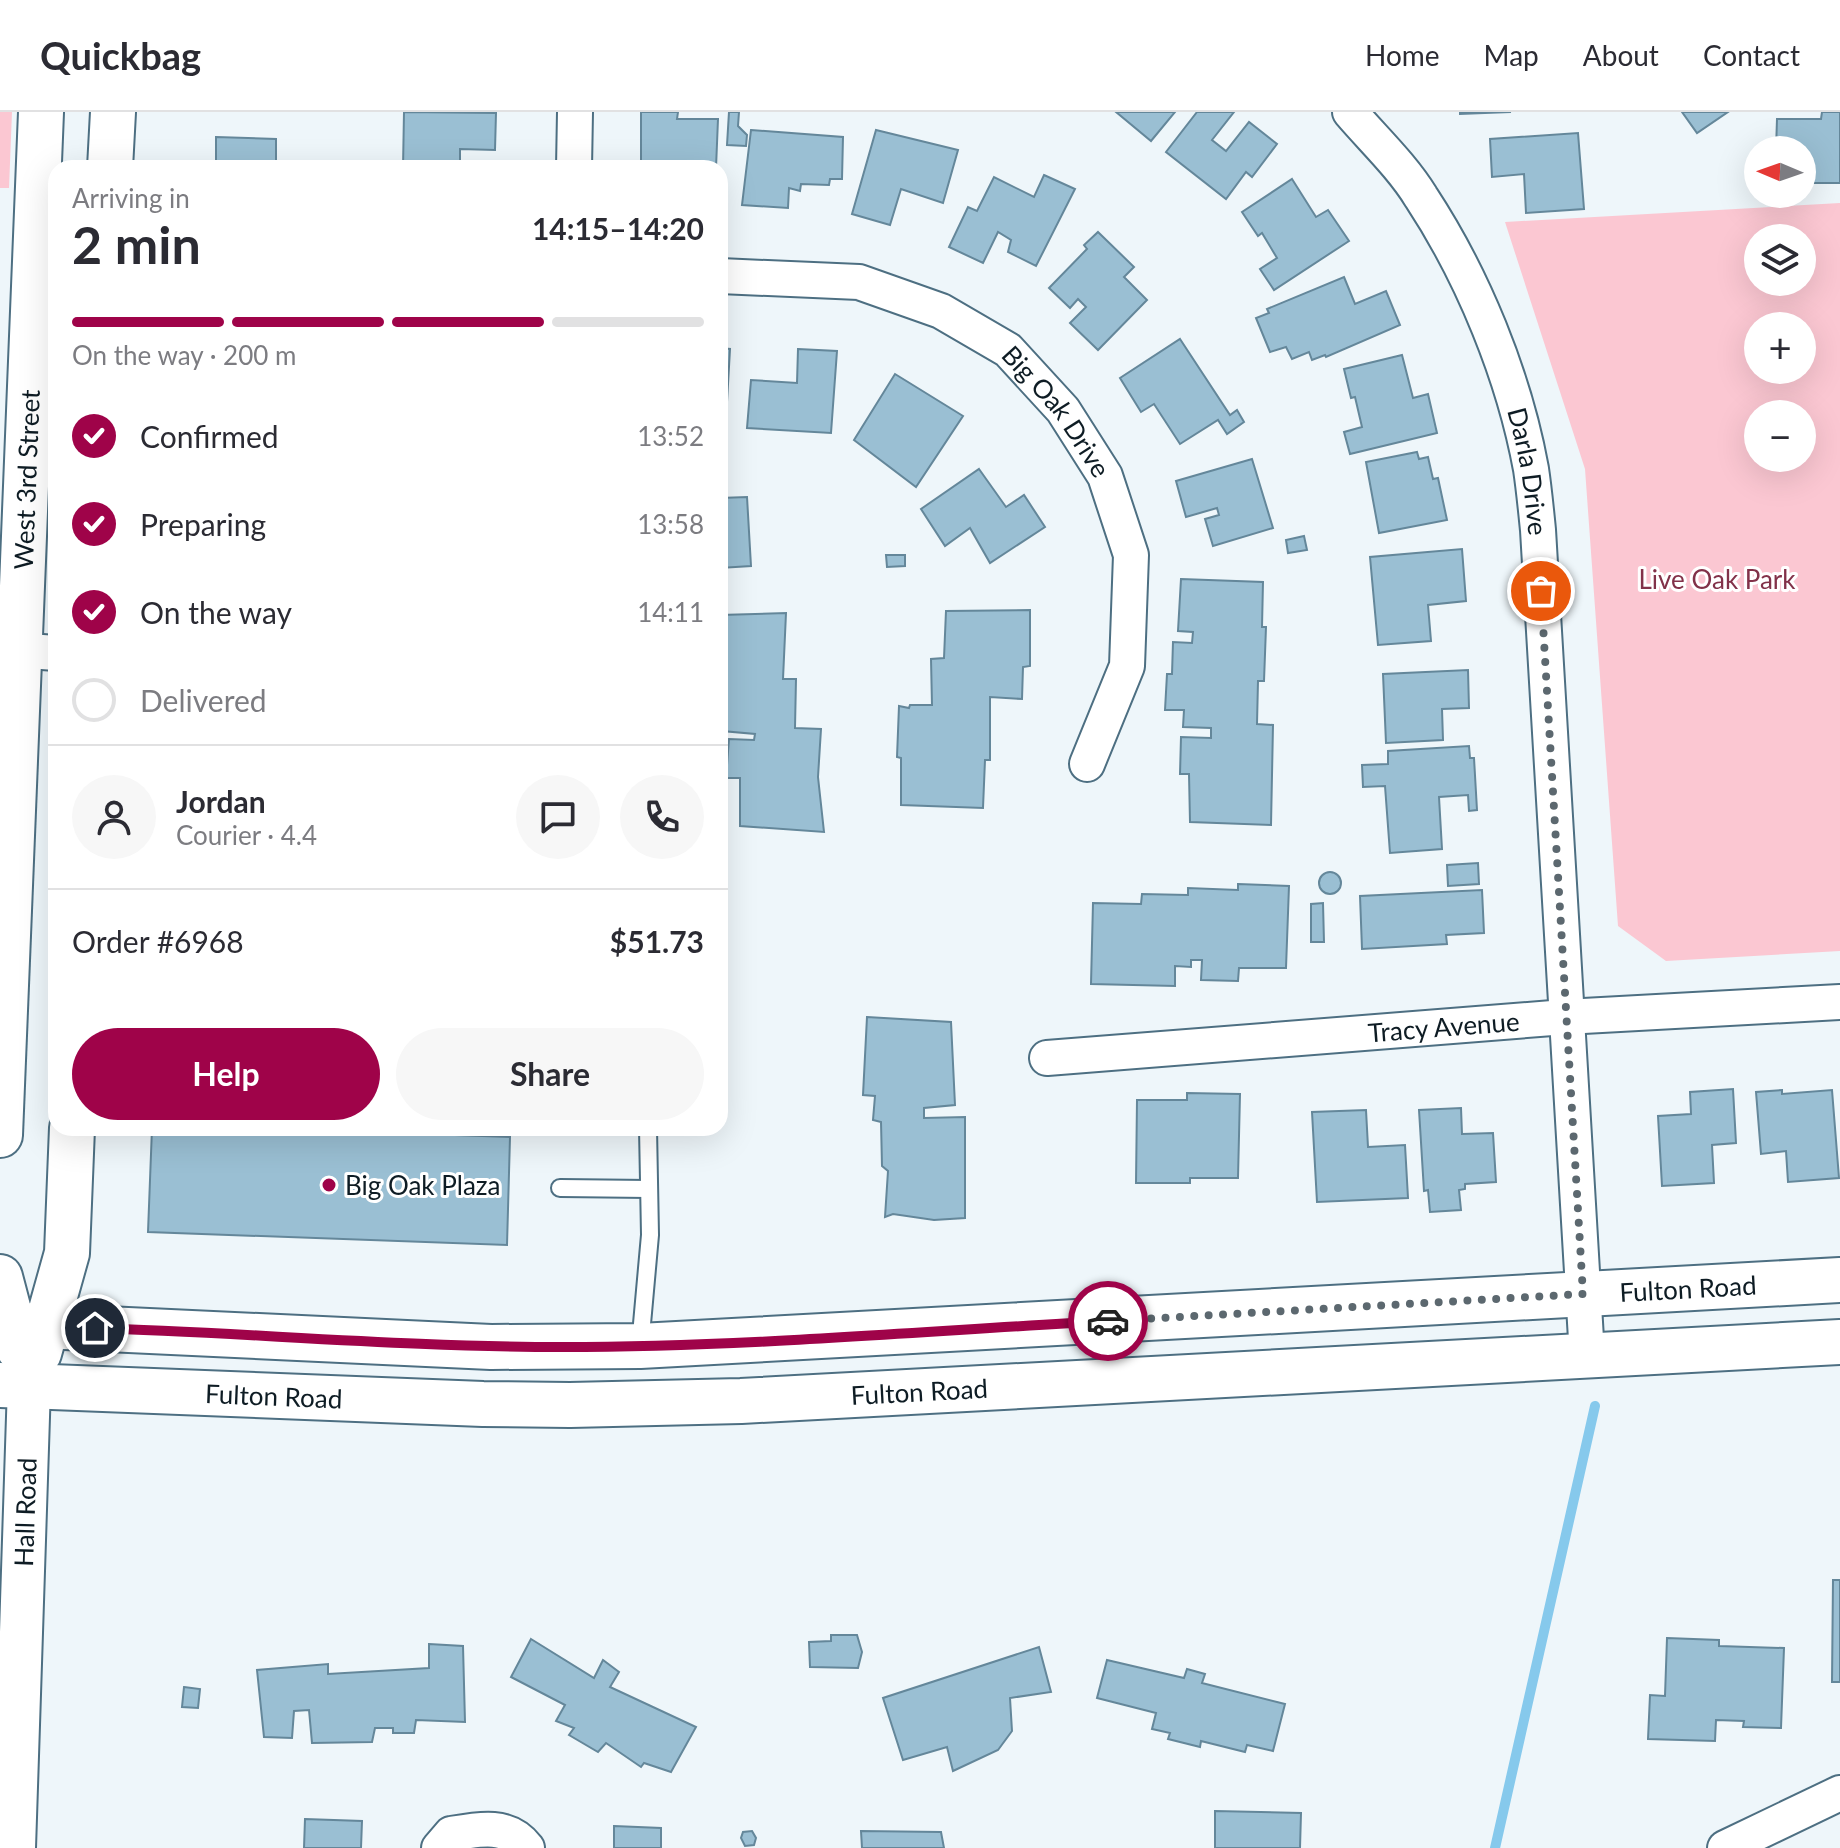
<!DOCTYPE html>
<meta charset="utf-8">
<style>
body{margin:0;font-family:Lato,sans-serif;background:#f7f7f7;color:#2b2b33;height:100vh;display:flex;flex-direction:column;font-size:30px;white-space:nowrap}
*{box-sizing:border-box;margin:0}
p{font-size:26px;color:#7c7c81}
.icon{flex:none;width:44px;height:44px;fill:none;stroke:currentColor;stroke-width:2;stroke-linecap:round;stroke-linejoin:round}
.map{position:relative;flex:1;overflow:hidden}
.panel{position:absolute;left:48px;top:48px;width:680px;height:976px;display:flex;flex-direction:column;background:#fff;border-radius:24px;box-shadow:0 8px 32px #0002}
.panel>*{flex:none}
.needle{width:52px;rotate:272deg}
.tools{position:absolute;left:1744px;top:24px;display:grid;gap:16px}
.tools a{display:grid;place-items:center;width:72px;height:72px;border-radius:50%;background:#fff;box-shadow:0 8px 32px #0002;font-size:40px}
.pin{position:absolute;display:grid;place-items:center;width:68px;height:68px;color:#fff;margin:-34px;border:4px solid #fff;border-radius:50%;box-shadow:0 2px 8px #0007}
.courier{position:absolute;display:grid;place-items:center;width:80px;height:80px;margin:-40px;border:6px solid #9f0349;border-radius:50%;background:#fff;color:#222;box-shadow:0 2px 10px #0007}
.headline em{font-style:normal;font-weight:700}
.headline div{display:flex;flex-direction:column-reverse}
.headline{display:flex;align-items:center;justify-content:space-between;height:136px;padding:0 24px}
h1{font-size:52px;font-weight:700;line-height:60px}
.bar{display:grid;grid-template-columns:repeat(4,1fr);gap:12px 8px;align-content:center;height:96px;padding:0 24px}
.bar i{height:10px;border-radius:6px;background:#e1e1e2}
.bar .selected{background:#9f0349}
.bar p{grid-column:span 4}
.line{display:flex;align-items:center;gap:20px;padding:0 24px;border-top:2px solid #e1e1e2}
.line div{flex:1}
.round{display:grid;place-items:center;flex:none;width:84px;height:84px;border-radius:42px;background:#f7f7f7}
ol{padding:0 24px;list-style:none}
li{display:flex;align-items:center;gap:24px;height:88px}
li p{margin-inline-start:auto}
li .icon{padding:8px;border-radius:50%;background:#9f0349;color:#fff;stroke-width:4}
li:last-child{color:#7c7c81}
li i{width:44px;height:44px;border:4px solid #e1e1e2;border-radius:50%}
.action{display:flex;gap:16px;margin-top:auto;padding:16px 24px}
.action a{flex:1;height:92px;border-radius:48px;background:#9f0349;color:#fff;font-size:32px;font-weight:700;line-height:92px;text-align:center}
.action a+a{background:#f7f7f7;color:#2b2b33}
header{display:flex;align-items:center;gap:48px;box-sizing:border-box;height:112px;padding:0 40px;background:#fff;border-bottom:2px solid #e1e1e2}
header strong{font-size:38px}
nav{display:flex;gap:44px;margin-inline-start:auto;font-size:28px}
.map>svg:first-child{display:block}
.green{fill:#fbc7d2;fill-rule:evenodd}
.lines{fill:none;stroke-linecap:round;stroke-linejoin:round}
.stream{stroke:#86c9ec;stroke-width:10}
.building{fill:#9abfd3;stroke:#64879a;stroke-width:2}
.service-casing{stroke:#4d6f82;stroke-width:20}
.minor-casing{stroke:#4d6f82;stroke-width:38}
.tertiary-casing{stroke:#4d6f82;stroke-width:46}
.secondary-casing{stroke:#4d6f82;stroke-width:48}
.service{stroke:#fff;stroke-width:16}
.minor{stroke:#fff;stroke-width:34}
.tertiary{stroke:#fff;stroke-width:42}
.secondary{stroke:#fff;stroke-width:44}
.done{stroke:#5c686f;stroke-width:8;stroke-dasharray:0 14.4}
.route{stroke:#9f0349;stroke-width:10}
.poi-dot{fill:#9f0349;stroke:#fff;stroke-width:3}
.labels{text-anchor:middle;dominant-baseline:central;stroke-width:6;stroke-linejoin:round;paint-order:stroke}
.street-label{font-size:26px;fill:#0e1c24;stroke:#fff}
.park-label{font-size:26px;fill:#823149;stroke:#fff}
.poi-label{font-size:26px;fill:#0e1c24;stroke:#fff;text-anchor:start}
</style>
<header>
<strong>Quickbag</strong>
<nav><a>Home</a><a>Map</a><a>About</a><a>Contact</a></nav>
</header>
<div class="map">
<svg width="1840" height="1736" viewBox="0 0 1840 1736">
<rect width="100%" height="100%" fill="#eef6fa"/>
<g class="green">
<polygon points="0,0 12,0 9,76 0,76"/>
<path d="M1840,91V839L1666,849L1618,814L1585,357L1505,110ZM1758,126H1802V170H1758ZM1758,214H1802V258H1758ZM1758,302H1802V346H1758Z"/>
</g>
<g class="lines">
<polyline class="stream" points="1495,1736 1595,1294"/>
</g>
<g class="building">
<polygon points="404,0 496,1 495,38 460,37 460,56 403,56"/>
<polygon points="641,0 678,0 677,7 718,7 716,56 675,56 641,50"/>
<polygon points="729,0 739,0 738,14 747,23 746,34 727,33"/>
<polygon points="1116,0 1175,0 1151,29"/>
<polygon points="1197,0 1234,0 1212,28 1226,39 1249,10 1277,32 1252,65 1246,60 1226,87 1166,40"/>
<polygon points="1460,0 1511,0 1460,2"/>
<polygon points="1682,0 1728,0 1697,21"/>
<polygon points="1822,0 1840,0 1840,71 1802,71 1802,38 1776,38 1777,7 1821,7"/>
<polygon points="751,18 843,25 842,67 830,67 829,73 801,72 800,79 789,76 788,96 742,93"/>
<polygon points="876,18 958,38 943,91 901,77 890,113 852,102"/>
<polygon points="1578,21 1584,97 1526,101 1524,62 1492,65 1490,27"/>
<polygon points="216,25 276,27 276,56 216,56"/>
<polygon points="1044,63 1075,77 1036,154 1008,140 1011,128 998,120 983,151 949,135 968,95 977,99 994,65 1034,85"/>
<polygon points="1292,67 1316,105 1328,98 1349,129 1274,178 1260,157 1277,146 1262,121 1258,124 1242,100"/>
<polygon points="1098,120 1134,155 1124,165 1147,188 1098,238 1070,211 1086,195 1078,187 1070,196 1049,176 1087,137 1084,133"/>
<polygon points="1344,165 1355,192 1386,179 1400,213 1326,245 1325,243 1312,248 1309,240 1292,247 1286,235 1270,240 1256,206 1269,201 1267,197"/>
<polygon points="1180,227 1230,303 1237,298 1244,310 1227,322 1218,308 1180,332 1154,292 1141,300 1120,266"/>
<polygon points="720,236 730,237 725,325 720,325"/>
<polygon points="798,237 837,239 831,321 747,316 751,268 797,271"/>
<polygon points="1402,243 1413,286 1428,282 1437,321 1350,342 1344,320 1362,315 1355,285 1351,286 1344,257"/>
<polygon points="895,262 963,304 916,375 854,328"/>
<polygon points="1417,340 1419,347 1428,345 1433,367 1438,366 1447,408 1379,421 1366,350"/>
<polygon points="1252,347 1273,416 1213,434 1205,407 1219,403 1217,396 1186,405 1176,369"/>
<polygon points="979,357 1006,395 1024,383 1045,415 990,451 970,416 945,434 921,397"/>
<polygon points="747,385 751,454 720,456 720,386"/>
<polygon points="1304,424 1307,438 1288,441 1286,428"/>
<polygon points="1462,437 1466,489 1428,493 1431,529 1378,533 1370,445"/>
<polygon points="886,443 905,443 905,454 887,455"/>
<polygon points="1181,467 1263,470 1262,515 1266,515 1264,569 1258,569 1257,612 1273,613 1271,713 1190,710 1189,662 1180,662 1181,625 1211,626 1211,616 1183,615 1184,598 1165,598 1167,562 1172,562 1173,530 1192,531 1193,520 1178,519"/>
<polygon points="1030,498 1030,554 1023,555 1022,587 990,585 990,648 985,648 983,696 901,693 901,646 897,645 899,594 909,596 910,593 932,593 931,547 944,546 946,499"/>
<polygon points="786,501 783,567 796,567 795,616 821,617 818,665 824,720 740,714 740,666 726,666 729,627 754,628 755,622 722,619 720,503"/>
<polygon points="1468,558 1469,596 1442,597 1443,628 1386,631 1383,562"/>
<polygon points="1469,634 1470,646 1474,646 1477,698 1469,699 1468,683 1439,685 1442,737 1390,741 1385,674 1363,675 1362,653 1388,652 1388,639"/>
<polygon points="1478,751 1479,772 1448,774 1447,753"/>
<circle cx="1330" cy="771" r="11"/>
<polygon points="1238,772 1289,774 1286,856 1239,856 1238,869 1201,868 1202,848 1191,848 1191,855 1175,854 1175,874 1091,872 1093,791 1141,792 1142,782 1188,783 1188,776 1238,778"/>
<polygon points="1482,778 1484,821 1446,823 1447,832 1362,837 1360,784"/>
<polygon points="1323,791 1324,830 1311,830 1311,792"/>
<polygon points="867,905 951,910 955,993 924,996 924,1006 965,1005 965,1106 934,1108 893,1102 885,1105 888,1059 882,1054 881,1010 873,1008 875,984 863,983"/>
<polygon points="1733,977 1736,1031 1712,1033 1714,1071 1662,1074 1658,1004 1691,1002 1690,980"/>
<polygon points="1782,978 1782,982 1832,978 1839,1066 1788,1070 1786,1039 1761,1042 1756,980"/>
<polygon points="1187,981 1240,982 1238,1066 1190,1066 1190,1071 1136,1071 1137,988 1187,988"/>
<polygon points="1461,996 1462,1022 1493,1021 1496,1070 1465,1072 1465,1077 1459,1078 1461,1098 1430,1100 1428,1078 1424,1079 1419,998"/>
<polygon points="1366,998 1368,1035 1405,1033 1408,1086 1317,1090 1312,1000"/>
<polygon points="152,1016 261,1016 510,1025 507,1133 148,1120"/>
<polygon points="1833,1468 1840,1468 1840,1570 1832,1570"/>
<polygon points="831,1523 857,1523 862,1540 858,1556 810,1555 809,1530 831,1529"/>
<polygon points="1667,1526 1719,1528 1719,1534 1784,1536 1781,1616 1743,1615 1744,1609 1716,1608 1715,1629 1648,1627 1650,1583 1665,1584"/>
<polygon points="531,1527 594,1566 603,1548 619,1560 610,1575 696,1615 671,1660 644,1651 641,1655 606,1631 598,1640 569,1623 574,1616 556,1609 565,1593 511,1565"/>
<polygon points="429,1532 463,1534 465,1610 416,1608 414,1621 393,1621 393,1616 375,1616 372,1630 312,1631 309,1598 294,1599 292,1626 264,1625 257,1558 328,1552 328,1562 429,1556"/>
<polygon points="1039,1535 1051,1580 1010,1586 1012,1619 998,1638 953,1659 947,1635 903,1648 883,1586"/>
<polygon points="1107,1548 1184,1566 1187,1557 1205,1562 1202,1571 1285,1592 1273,1639 1247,1633 1245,1640 1201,1629 1200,1635 1168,1627 1170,1621 1152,1617 1156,1601 1097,1586"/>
<polygon points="184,1575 200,1577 198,1596 182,1595"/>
<polygon points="1215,1699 1301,1701 1300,1736 1215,1736"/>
<polygon points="305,1707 362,1709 361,1736 304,1736"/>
<polygon points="614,1714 661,1716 661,1736 614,1736"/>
<polygon points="752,1719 756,1726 754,1733 745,1734 741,1726 743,1720"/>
<polygon points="861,1719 941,1720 944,1736 862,1736"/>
</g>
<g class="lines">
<defs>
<g id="service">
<polyline points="560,1076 649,1077"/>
<polyline points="640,1234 650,1123 648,1016"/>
</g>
<g id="minor">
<path id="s1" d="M1350,0C1373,27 1402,54 1421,85C1473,164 1514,264 1531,357C1534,377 1536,398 1538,418L1587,1244"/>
<polyline points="574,56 575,0"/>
<path id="s2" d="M720,164L859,170L941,199L1008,238L1063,298L1105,364L1131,443L1127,554L1087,652"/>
<polyline points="0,537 56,541"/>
<path id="s3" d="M1047,946L1565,905L1840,890"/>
<path d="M439,1736L451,1722C479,1717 508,1711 527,1736"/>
<polyline points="1725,1736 1840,1681"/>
</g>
<g id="tertiary">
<path id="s4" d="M14,1736L29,1274"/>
</g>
<g id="secondary">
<polyline points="110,56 113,0"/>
<path id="s5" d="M0,1023L41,0"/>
<polyline points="0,1165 19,1237"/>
<path id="s6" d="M0,1212L491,1235L640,1234L1840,1168"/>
<polyline points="39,1241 67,1141 72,1016"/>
<path id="s7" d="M0,1273L483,1292L570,1293L741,1289L1840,1230"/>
</g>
</defs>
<use href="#service" class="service-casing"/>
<use href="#minor" class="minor-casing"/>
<use href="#tertiary" class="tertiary-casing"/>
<use href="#secondary" class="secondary-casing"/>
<use href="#service" class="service"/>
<use href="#minor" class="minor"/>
<use href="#tertiary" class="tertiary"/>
<use href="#secondary" class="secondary"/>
</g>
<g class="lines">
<polyline class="done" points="1108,1209 1583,1182 1541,479"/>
<path class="route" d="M95,1216C251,1221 406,1235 562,1235C744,1235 926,1219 1108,1209"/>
</g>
<circle class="poi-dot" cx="329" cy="1073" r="8"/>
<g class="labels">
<g class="street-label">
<text stroke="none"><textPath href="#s2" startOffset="382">Big Oak Drive</textPath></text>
<text stroke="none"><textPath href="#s1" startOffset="408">Darla Drive</textPath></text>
<text stroke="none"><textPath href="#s5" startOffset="656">West 3rd Street</textPath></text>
<text stroke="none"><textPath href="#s3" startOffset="398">Tracy Avenue</textPath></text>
<text stroke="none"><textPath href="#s6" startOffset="1690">Fulton Road</textPath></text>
<text stroke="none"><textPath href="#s7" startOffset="920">Fulton Road</textPath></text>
<text stroke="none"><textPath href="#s7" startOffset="274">Fulton Road</textPath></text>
<text stroke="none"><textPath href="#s4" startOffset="336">Hall Road</textPath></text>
</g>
<g class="park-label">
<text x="1717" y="467">Live Oak Park</text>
</g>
<g class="poi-label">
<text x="345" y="1073">Big Oak Plaza</text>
</g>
</g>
</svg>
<div class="tools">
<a><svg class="needle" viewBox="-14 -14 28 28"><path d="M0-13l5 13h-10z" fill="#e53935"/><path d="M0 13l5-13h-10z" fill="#7c7c81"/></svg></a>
<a><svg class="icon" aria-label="layers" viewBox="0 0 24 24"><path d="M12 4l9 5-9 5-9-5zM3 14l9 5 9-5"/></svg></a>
<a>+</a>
<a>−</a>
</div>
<div class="pin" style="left:1541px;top:479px;background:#ea580c"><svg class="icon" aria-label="bag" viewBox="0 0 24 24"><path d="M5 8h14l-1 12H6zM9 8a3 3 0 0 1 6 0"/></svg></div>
<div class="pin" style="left:95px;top:1216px;background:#1f2937"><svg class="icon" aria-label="home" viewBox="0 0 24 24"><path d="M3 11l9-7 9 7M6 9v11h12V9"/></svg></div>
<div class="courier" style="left:1108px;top:1209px"><svg class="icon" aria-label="car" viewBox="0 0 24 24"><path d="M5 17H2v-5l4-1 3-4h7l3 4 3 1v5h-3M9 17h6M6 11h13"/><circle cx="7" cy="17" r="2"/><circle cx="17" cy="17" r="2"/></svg></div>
<section class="panel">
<div class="headline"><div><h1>2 min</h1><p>Arriving in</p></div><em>14:15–14:20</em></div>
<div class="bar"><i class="selected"></i><i class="selected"></i><i class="selected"></i><i></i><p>On the way · 200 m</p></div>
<ol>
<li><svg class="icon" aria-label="check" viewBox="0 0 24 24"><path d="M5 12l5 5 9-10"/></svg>Confirmed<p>13:52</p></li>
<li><svg class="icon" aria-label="check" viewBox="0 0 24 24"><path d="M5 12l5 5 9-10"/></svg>Preparing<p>13:58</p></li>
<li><svg class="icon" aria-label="check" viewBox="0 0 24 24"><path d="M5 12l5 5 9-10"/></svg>On the way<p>14:11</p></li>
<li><i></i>Delivered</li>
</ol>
<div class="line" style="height:144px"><a class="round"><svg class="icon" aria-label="person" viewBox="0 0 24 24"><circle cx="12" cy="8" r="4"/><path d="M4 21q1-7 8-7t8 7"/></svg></a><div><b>Jordan</b><p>Courier · 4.4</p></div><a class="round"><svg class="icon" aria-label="chat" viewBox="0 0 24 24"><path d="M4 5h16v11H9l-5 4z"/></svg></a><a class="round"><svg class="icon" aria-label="phone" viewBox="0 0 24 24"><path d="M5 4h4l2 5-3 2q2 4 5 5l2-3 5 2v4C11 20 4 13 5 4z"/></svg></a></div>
<div class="line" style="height:104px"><div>Order #6968</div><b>$51.73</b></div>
<div class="action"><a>Help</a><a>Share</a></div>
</section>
</div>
